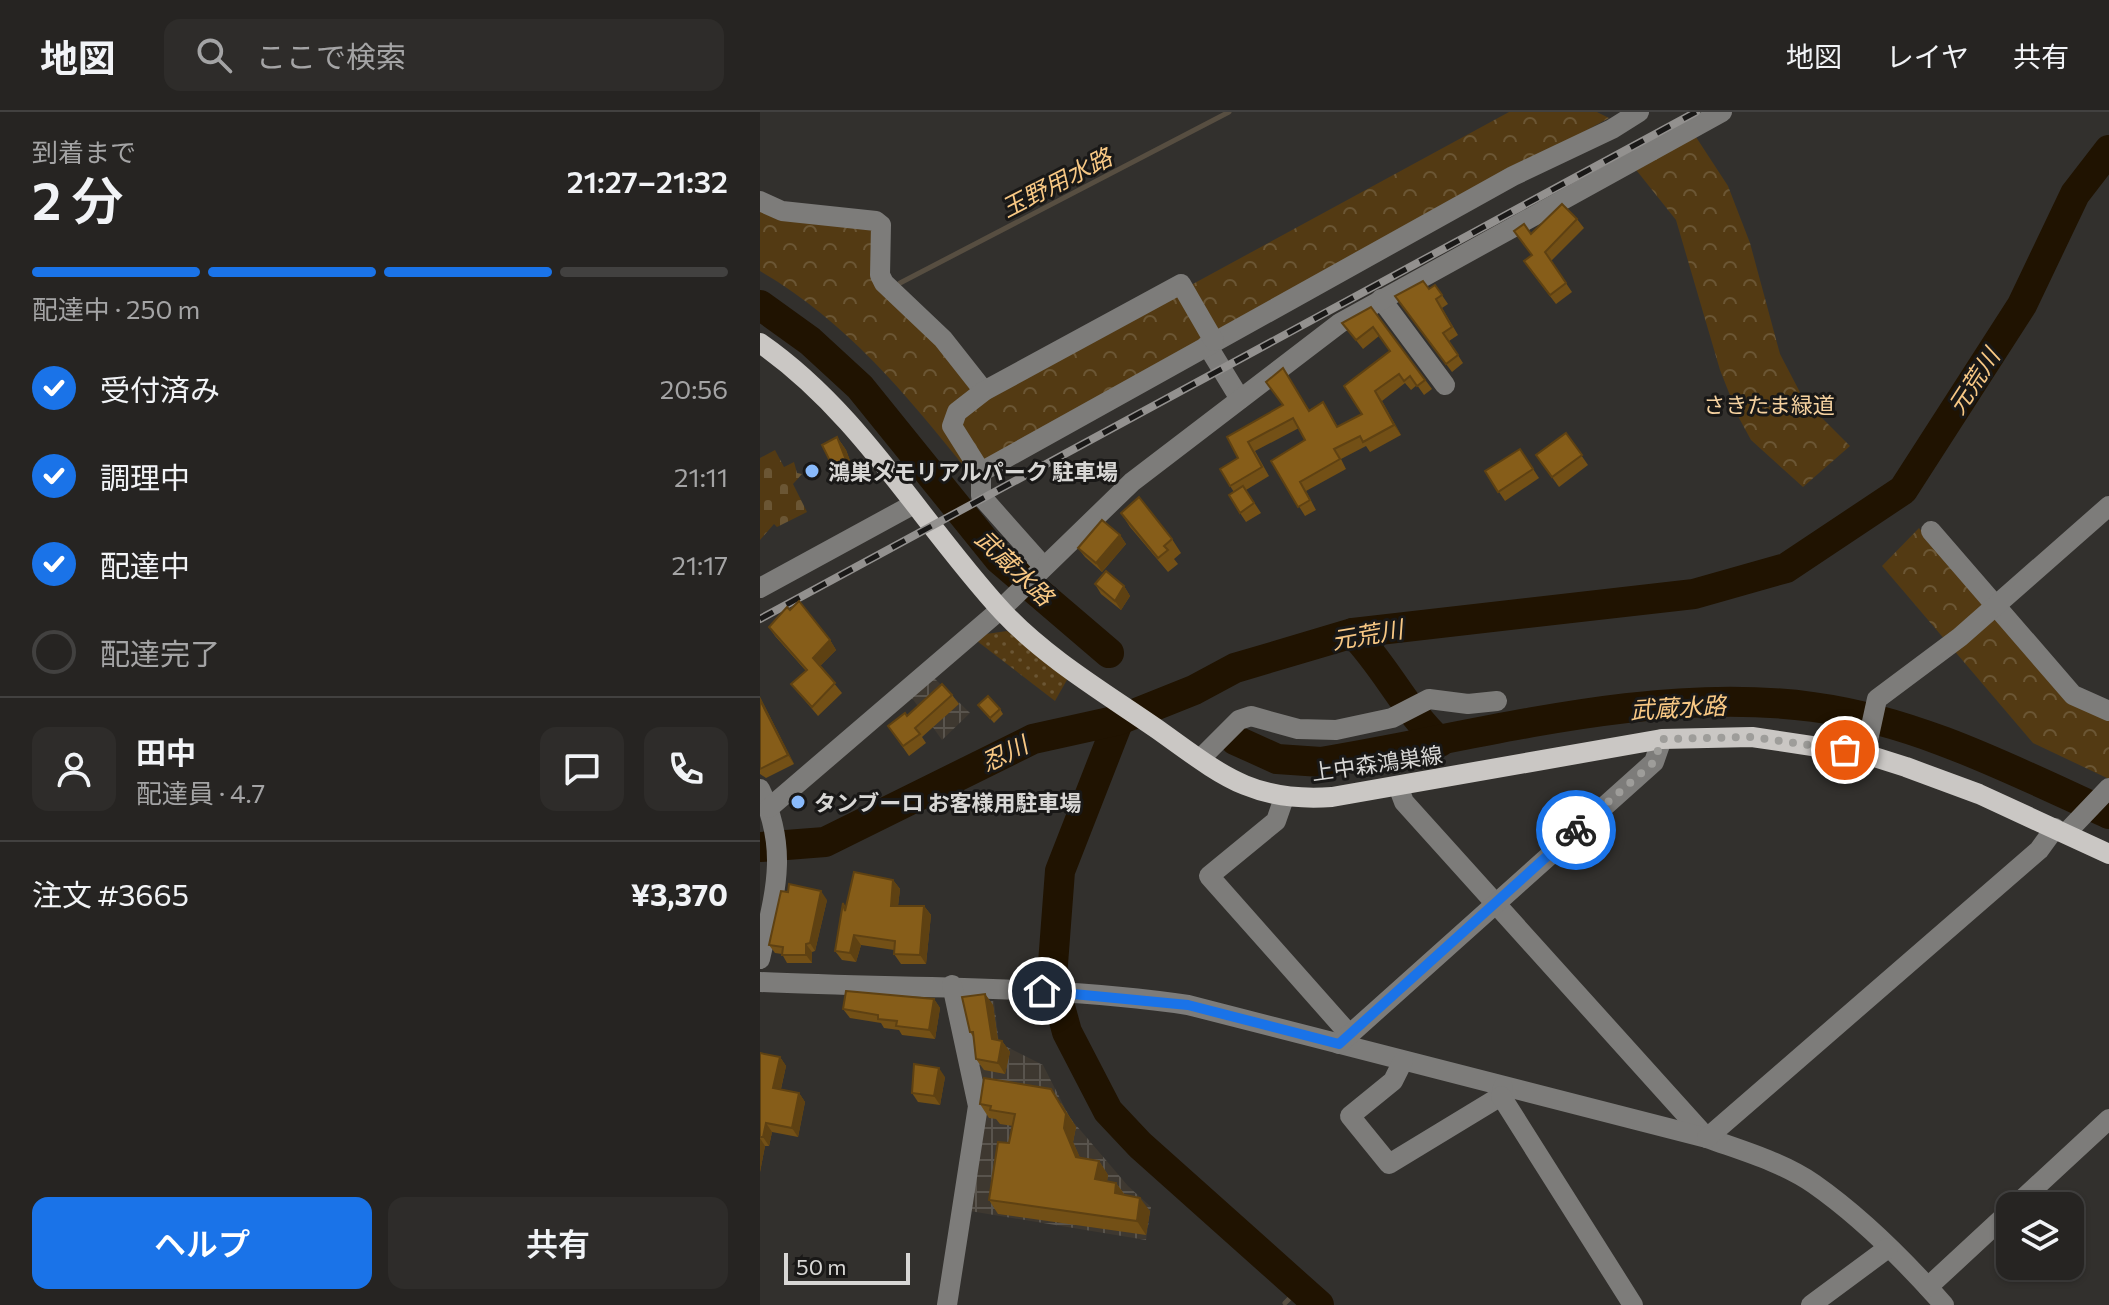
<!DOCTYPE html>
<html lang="ja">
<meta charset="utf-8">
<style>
body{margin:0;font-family:Commissioner,"Noto Sans JP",sans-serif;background:#2e2c2a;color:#f1f3f6;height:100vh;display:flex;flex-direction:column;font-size:30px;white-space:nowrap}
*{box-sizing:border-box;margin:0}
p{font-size:26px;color:#a4a4a5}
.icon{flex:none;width:44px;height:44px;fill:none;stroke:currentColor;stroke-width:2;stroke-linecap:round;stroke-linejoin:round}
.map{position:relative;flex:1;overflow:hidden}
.drawer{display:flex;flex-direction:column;background:#262422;width:760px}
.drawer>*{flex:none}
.tools{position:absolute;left:1236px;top:1080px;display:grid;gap:16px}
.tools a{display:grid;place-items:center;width:88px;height:88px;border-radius:16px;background:#262422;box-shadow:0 2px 6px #0004,0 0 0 2px #424140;font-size:40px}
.scale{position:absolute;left:24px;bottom:20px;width:126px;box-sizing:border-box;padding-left:8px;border:4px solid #d8d7d5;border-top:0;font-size:22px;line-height:28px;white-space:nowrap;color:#d8d7d5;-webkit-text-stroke:6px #191817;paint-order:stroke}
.pin{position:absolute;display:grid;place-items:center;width:68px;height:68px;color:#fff;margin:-34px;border:4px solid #fff;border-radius:50%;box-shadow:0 2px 8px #0007}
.courier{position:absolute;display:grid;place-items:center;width:80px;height:80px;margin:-40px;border:6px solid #1a73e8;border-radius:50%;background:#fff;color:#222;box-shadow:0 2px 10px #0007}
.head em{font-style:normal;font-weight:600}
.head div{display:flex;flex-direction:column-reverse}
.head{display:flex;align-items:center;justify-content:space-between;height:136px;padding:0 32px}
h1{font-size:52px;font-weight:600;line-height:60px}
.bar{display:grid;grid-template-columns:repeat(4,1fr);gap:12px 8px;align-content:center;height:96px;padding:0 32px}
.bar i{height:10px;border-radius:6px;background:#424140}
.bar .current{background:#1a73e8}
.bar p{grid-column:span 4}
.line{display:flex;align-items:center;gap:20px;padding:0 32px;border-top:2px solid #424140}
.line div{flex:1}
.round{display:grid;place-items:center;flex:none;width:84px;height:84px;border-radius:16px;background:#2e2c2a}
ol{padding:0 32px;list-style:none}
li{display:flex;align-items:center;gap:24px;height:88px}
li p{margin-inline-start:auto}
li .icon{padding:8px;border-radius:50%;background:#1a73e8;color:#fff;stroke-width:4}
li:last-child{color:#a4a4a5}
li i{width:44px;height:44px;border:4px solid #424140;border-radius:50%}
.action{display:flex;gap:16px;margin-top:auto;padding:16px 32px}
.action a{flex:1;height:92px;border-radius:16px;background:#1a73e8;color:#fff;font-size:32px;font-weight:600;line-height:92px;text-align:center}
.action a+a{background:#2e2c2a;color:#f1f3f6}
header{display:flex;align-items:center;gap:48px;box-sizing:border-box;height:112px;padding:0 40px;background:#262422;border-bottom:2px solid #424140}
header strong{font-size:38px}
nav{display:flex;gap:44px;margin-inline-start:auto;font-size:28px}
.search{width:560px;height:72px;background:#2e2c2a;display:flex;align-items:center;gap:20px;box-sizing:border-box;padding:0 28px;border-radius:16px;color:#a4a4a5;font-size:30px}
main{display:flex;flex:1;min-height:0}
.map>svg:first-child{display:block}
.industrial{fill:url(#industrial-grid)}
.grass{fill:url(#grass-dots)}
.cemetery{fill:url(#cemetery-stones)}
.park{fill:url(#park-crowns)}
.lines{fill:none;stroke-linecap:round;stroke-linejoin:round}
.stream{stroke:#574e41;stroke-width:5}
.river{stroke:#201301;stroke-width:30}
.minor{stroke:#7d7c7a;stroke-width:20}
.major{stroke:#cac7c4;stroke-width:20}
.rail-casing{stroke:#93918f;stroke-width:8}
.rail{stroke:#191817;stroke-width:5;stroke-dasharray:15;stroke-linecap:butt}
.wall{fill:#735016}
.shaded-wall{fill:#5e4112}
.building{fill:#865d19;stroke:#5e4112;stroke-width:2}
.done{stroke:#9e9d9a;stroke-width:8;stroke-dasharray:0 14.4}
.route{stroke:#1a73e8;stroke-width:10}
.poi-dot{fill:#89bafc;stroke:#191817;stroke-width:3}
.labels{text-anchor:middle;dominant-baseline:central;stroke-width:6;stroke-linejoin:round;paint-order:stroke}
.park-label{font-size:22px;fill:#f6d2a0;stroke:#191817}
.poi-label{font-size:22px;font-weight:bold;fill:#d8d7d5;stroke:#191817;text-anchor:start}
.street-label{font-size:22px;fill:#d8d7d5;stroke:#191817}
.water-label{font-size:24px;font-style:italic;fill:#f8c884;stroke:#191817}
</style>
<header>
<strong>地図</strong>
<div class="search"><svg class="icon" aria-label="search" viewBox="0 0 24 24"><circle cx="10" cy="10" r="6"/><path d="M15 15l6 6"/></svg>ここで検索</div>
<nav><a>地図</a><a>レイヤ</a><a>共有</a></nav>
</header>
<main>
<section class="drawer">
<div class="head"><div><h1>2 分</h1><p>到着まで</p></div><em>21:27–21:32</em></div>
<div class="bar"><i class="current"></i><i class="current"></i><i class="current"></i><i></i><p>配達中 · 250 m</p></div>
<ol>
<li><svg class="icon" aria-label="check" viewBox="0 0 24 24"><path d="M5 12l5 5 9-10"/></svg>受付済み<p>20:56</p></li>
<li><svg class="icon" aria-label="check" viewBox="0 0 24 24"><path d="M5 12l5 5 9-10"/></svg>調理中<p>21:11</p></li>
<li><svg class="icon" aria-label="check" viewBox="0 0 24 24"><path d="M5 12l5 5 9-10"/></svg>配達中<p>21:17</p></li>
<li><i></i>配達完了</li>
</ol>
<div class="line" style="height:144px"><a class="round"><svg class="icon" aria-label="person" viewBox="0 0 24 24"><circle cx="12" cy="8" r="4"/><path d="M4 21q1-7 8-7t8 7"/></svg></a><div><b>田中</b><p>配達員 · 4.7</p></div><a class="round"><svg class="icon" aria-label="chat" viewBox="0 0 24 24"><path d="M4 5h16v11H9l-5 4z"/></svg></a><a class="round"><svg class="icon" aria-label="phone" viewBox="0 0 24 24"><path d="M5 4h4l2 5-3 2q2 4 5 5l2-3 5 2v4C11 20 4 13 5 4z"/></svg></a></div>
<div class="line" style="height:104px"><div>注文 #3665</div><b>¥3,370</b></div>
<div class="action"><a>ヘルプ</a><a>共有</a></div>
</section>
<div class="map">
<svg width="1349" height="1193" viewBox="0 0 1349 1193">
<defs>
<pattern id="industrial-grid" width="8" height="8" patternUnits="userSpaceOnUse" patternTransform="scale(2)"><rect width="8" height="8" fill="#3e3830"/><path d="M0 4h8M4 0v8" fill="none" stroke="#59544d"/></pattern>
<pattern id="grass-dots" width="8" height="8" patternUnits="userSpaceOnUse" patternTransform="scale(2)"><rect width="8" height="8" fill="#533a13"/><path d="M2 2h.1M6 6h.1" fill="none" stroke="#6b5634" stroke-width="1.8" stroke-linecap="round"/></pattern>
<pattern id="cemetery-stones" width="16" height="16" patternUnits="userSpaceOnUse" patternTransform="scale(2)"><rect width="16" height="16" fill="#533a13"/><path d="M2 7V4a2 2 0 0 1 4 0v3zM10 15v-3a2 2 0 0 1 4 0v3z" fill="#6b5634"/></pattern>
<pattern id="park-crowns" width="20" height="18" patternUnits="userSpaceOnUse" patternTransform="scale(2)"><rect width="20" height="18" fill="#533a13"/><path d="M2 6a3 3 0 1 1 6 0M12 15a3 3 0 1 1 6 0" fill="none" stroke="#6b5634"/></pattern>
</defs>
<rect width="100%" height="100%" fill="#32302d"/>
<g class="industrial">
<polygon points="174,566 210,601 182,628 152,586"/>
<polygon points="206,889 234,889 239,931 283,953 310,1006 368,1074 391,1095 386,1128 210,1099"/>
</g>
<polygon class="grass" points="247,519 308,566 295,589 217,529 226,522"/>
<polygon class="cemetery" points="15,338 24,355 34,350 37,361 42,362 33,372 47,400 17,415 14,412 0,428 0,346"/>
<g class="park">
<path d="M749,0H837L849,6L207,358C145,281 86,209 0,159V94L115,116L110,163L227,284Z"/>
<polygon points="934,22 968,74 990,131 1020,242 1044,288 1090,334 1043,375 991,328 979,306 960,258 916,108 873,54"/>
<polygon points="1159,416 1314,592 1349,608 1349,667 1273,631 1122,454"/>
</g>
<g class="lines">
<g class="stream">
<polyline points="140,171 469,0"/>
<polyline points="525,1191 540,1176"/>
</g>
<g class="river">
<polyline points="0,193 50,229 100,275 239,447 349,541"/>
<path d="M593,521C626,555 645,598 680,630"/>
<polyline points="359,608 300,759 292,865 307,920 348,999 380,1033 559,1193"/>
<path d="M475,628L517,647L561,650C720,624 892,573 1053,595C1158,609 1254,659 1349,702"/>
<polyline points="0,735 65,730 273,627 359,608 434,578 475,556 593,521 934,482 1026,456 1143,378 1262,193 1315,82 1349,38"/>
</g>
<g class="minor">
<polyline points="0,89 22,99 116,109 121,113 120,163 124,171 183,227 224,279"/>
<polyline points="621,187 685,273"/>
<polyline points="447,233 480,287"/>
<polyline points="221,360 753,64 852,17 879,0"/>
<polyline points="1171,419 1313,583 1349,599"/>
<polyline points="283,454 221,384 221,360 192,314 197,300 224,279 421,172 454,229"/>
<polyline points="0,476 154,392"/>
<polyline points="1105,642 1117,587 1200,525 1349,394"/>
<polyline points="440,647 479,608 491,604 538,617 576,618 632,606 669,587 708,592 737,589"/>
<polyline points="638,674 644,690 947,1026"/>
<path d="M0,677C30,739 14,784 0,847"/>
<polyline points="524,686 516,709 449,764 590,923"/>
<polyline points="9,696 241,497 372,370 580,211 962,0"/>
<polyline points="1306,721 1349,676"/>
<path d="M0,870C143,877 286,872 428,893L947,1026C983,1039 1022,1050 1054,1072C1101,1105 1146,1150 1184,1193"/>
<polyline points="579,932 894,650 902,627"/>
<polyline points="643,949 633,969 590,1004 629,1052 741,984 743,975"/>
<polyline points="741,984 873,1193"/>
<polyline points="947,1026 1279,738 1295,716"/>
<polyline points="1255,1094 1349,1007"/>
<polyline points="1168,1175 1250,1099"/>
<polyline points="187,1193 218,994 192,873"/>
<polyline points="1051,1193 1128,1136"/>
</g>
<path class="major" d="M0,231C101,301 161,411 243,500C286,546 345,581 397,617C459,661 491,691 572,685L902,627L992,625L1105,642L1146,655L1219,682L1349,742"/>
<defs>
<polyline id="rail" points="0,507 936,0"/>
</defs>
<use href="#rail" class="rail-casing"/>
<use href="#rail" class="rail"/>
</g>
<g class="wall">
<polygon points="817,107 824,116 791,149 812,180 796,192 770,158 771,143 771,122"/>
<polygon points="675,173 688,192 682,196 698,223 689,229 703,251 692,260 635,184 669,177"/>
<polygon points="611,195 672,277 664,283 657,273 651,278 645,271 622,289 641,323 610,340 606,334 581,347 586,357 546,379 556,398 545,404 511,349 545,328 539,316 495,339 509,364 486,378 501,401 486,410 480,401 474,380 470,374 478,346 467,325 523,293 523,256 549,298 563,290 578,315 602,302 630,239 619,224 603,237 582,211"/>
<polygon points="806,321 828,353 799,375 776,343"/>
<polygon points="77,325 86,338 95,362 82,368 73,355"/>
<polygon points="766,346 779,366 745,389 725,359"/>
<polygon points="361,401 412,427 421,441 414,447 418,452 408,460 370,415"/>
<polygon points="360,423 366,432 342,460 325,445 318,436"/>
<polygon points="335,472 364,474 370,484 361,498 341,482"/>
<polygon points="9,515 70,528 76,538 60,554 82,581 58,604 31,572 46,559 15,524"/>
<polygon points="192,583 199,592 162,625 166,631 149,644 128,614"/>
<polygon points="0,585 34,652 6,666 0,662"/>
<polygon points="218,593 240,597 243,602 234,611"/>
<polygon points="133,768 140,777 138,794 164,794 171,803 166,852 141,852 134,842 134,838 101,833 96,850 82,848 75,839 83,791 86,795"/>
<polygon points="67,788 55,839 52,840 52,851 27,851 22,842 15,841 9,833"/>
<polygon points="225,882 233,893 238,928 242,929 250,940 245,962 224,958 216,947 214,926 210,920"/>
<polygon points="174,887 180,896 175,927 142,923 139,918 124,916 121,911 90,906 83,897"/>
<polygon points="0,941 20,945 26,954 21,977 39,981 45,990 38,1025 12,1020 9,1034 5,1034 0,1060"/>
<polygon points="185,965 180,993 158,990 152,981"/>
<polygon points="301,991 316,1015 313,1030 320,1046 339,1049 348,1063 347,1069 356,1071 365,1083 390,1099 386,1123 238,1102 229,1088 249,1031 253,1014 240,1012 236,1007 229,1006 220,992"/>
</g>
<g class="shaded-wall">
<polygon points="615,279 622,289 641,323 634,313"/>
<polygon points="77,325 86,338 95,362 86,348"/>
<polygon points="360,423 366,432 342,460 336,451"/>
<polygon points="364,474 370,484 361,498 355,489"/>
<polygon points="70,528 76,538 59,555 53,546"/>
<polygon points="0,585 34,652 28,643 0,588"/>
<polygon points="133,768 140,777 137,803 131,794"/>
<polygon points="61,779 67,788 55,839 50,831"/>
<polygon points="164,794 171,803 166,852 160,843"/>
<polygon points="94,823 101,833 96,850 90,841"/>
<polygon points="46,832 52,840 52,851 46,843"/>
<polygon points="225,882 233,893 239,938 232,927"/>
<polygon points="174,887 180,896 175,927 169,918"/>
<polygon points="242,929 250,940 245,962 238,951"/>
<polygon points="20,945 26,954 19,985 13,976"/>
<polygon points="179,956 185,965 180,993 174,984"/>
<polygon points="291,977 316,1015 313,1030 326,1059 316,1045 304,1016"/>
<polygon points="39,981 45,990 38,1025 32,1016"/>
<polygon points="6,1011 12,1020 9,1034 3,1025"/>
<polygon points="0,1026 5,1034 0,1060"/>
<polygon points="339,1049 348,1063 345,1081 335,1067"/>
<polygon points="356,1071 366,1085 355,1081"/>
<polygon points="380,1086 390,1099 386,1123 377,1109"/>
</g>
<g class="building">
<polygon points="802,92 817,107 785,140 806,171 790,183 764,149 772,143 754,119 764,112 771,122"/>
<polygon points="663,169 669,177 675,173 682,183 676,187 692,215 683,221 698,243 686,252 635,184"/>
<polygon points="611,195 665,268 657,274 650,264 644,269 639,262 615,279 634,313 603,330 600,324 574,337 580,347 540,370 550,388 538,395 511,349 545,328 533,306 488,330 502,355 470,374 460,357 478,346 467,325 523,293 506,270 523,256 549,299 563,290 577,315 602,302 584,274 630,239 613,215 596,228 582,211"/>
<polygon points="806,321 822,343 792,365 776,343"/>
<polygon points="77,325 86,348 73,355 62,333"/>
<polygon points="760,337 773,357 738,380 725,359"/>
<polygon points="483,374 494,391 480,401 469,383"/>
<polygon points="379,385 412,427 404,434 408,438 398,446 361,401"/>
<polygon points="342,408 360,423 336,451 318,436"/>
<polygon points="346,459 364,474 355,489 335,472"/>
<polygon points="39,489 70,528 53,546 75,571 52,595 31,572 47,558 9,515 27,495 30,498"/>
<polygon points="182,572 192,583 155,616 160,622 143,634 128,614 145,601 147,604"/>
<polygon points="228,584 240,597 230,606 218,593"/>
<polygon points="0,588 28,643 0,657"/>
<polygon points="94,760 133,768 131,794 164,794 160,843 134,842 135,829 94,823 90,841 75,839 83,791 85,799"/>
<polygon points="29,772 61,779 50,831 46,832 46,843 22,843 23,835 9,833 21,779 28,780"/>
<polygon points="86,879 174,887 169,918 136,914 137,909 118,907 118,903 83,897"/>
<polygon points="225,882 232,927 242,929 238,951 216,947 213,920 210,920 202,885"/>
<polygon points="0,941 20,945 13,976 39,981 32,1016 6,1011 3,1025 0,1025"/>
<polygon points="154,952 179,956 174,984 152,981"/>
<polygon points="224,966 291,977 306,1002 304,1016 316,1045 339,1049 335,1067 356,1071 355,1081 380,1086 377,1109 229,1088 238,1030 249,1031 255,1002 230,998 231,994 220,992"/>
</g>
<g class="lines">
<polyline class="done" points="816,718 894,650 902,627 992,625 1085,638"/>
<polyline class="route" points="282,879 428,893 579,932 816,718"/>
</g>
<g class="poi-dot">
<circle cx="52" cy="359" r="8"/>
<circle cx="38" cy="690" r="8"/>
</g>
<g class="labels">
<g class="park-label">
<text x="1009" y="292">さきたま緑道</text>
</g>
<g class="poi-label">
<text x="68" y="359">鴻巣メモリアルパーク 駐車場</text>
<text x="54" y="690">タンブーロ お客様用駐車場</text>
</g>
<g class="street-label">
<text transform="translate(617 651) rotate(-8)">上中森鴻巣線</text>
</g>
<g class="water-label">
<text transform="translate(296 70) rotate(-27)">玉野用水路</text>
<text transform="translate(1213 269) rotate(-57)">元荒川</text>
<text transform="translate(255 455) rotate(44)">武蔵水路</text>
<text transform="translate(607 522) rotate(-10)">元荒川</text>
<text transform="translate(918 595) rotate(-3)">武蔵水路</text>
<text transform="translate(244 641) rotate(-26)">忍川</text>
</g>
</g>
</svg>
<div class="tools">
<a><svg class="icon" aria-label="layers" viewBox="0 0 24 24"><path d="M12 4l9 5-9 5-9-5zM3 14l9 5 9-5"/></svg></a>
</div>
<div class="scale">50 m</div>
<div class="pin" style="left:1085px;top:638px;background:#ea580c"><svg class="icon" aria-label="bag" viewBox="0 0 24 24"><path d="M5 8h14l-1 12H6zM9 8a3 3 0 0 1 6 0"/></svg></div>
<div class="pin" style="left:282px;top:879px;background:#1f2937"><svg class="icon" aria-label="home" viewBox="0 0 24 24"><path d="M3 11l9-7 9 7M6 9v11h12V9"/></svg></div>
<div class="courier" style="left:816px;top:718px"><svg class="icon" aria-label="bike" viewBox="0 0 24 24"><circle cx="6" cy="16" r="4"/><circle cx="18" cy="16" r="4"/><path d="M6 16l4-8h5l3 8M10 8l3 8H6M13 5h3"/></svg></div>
</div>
</main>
